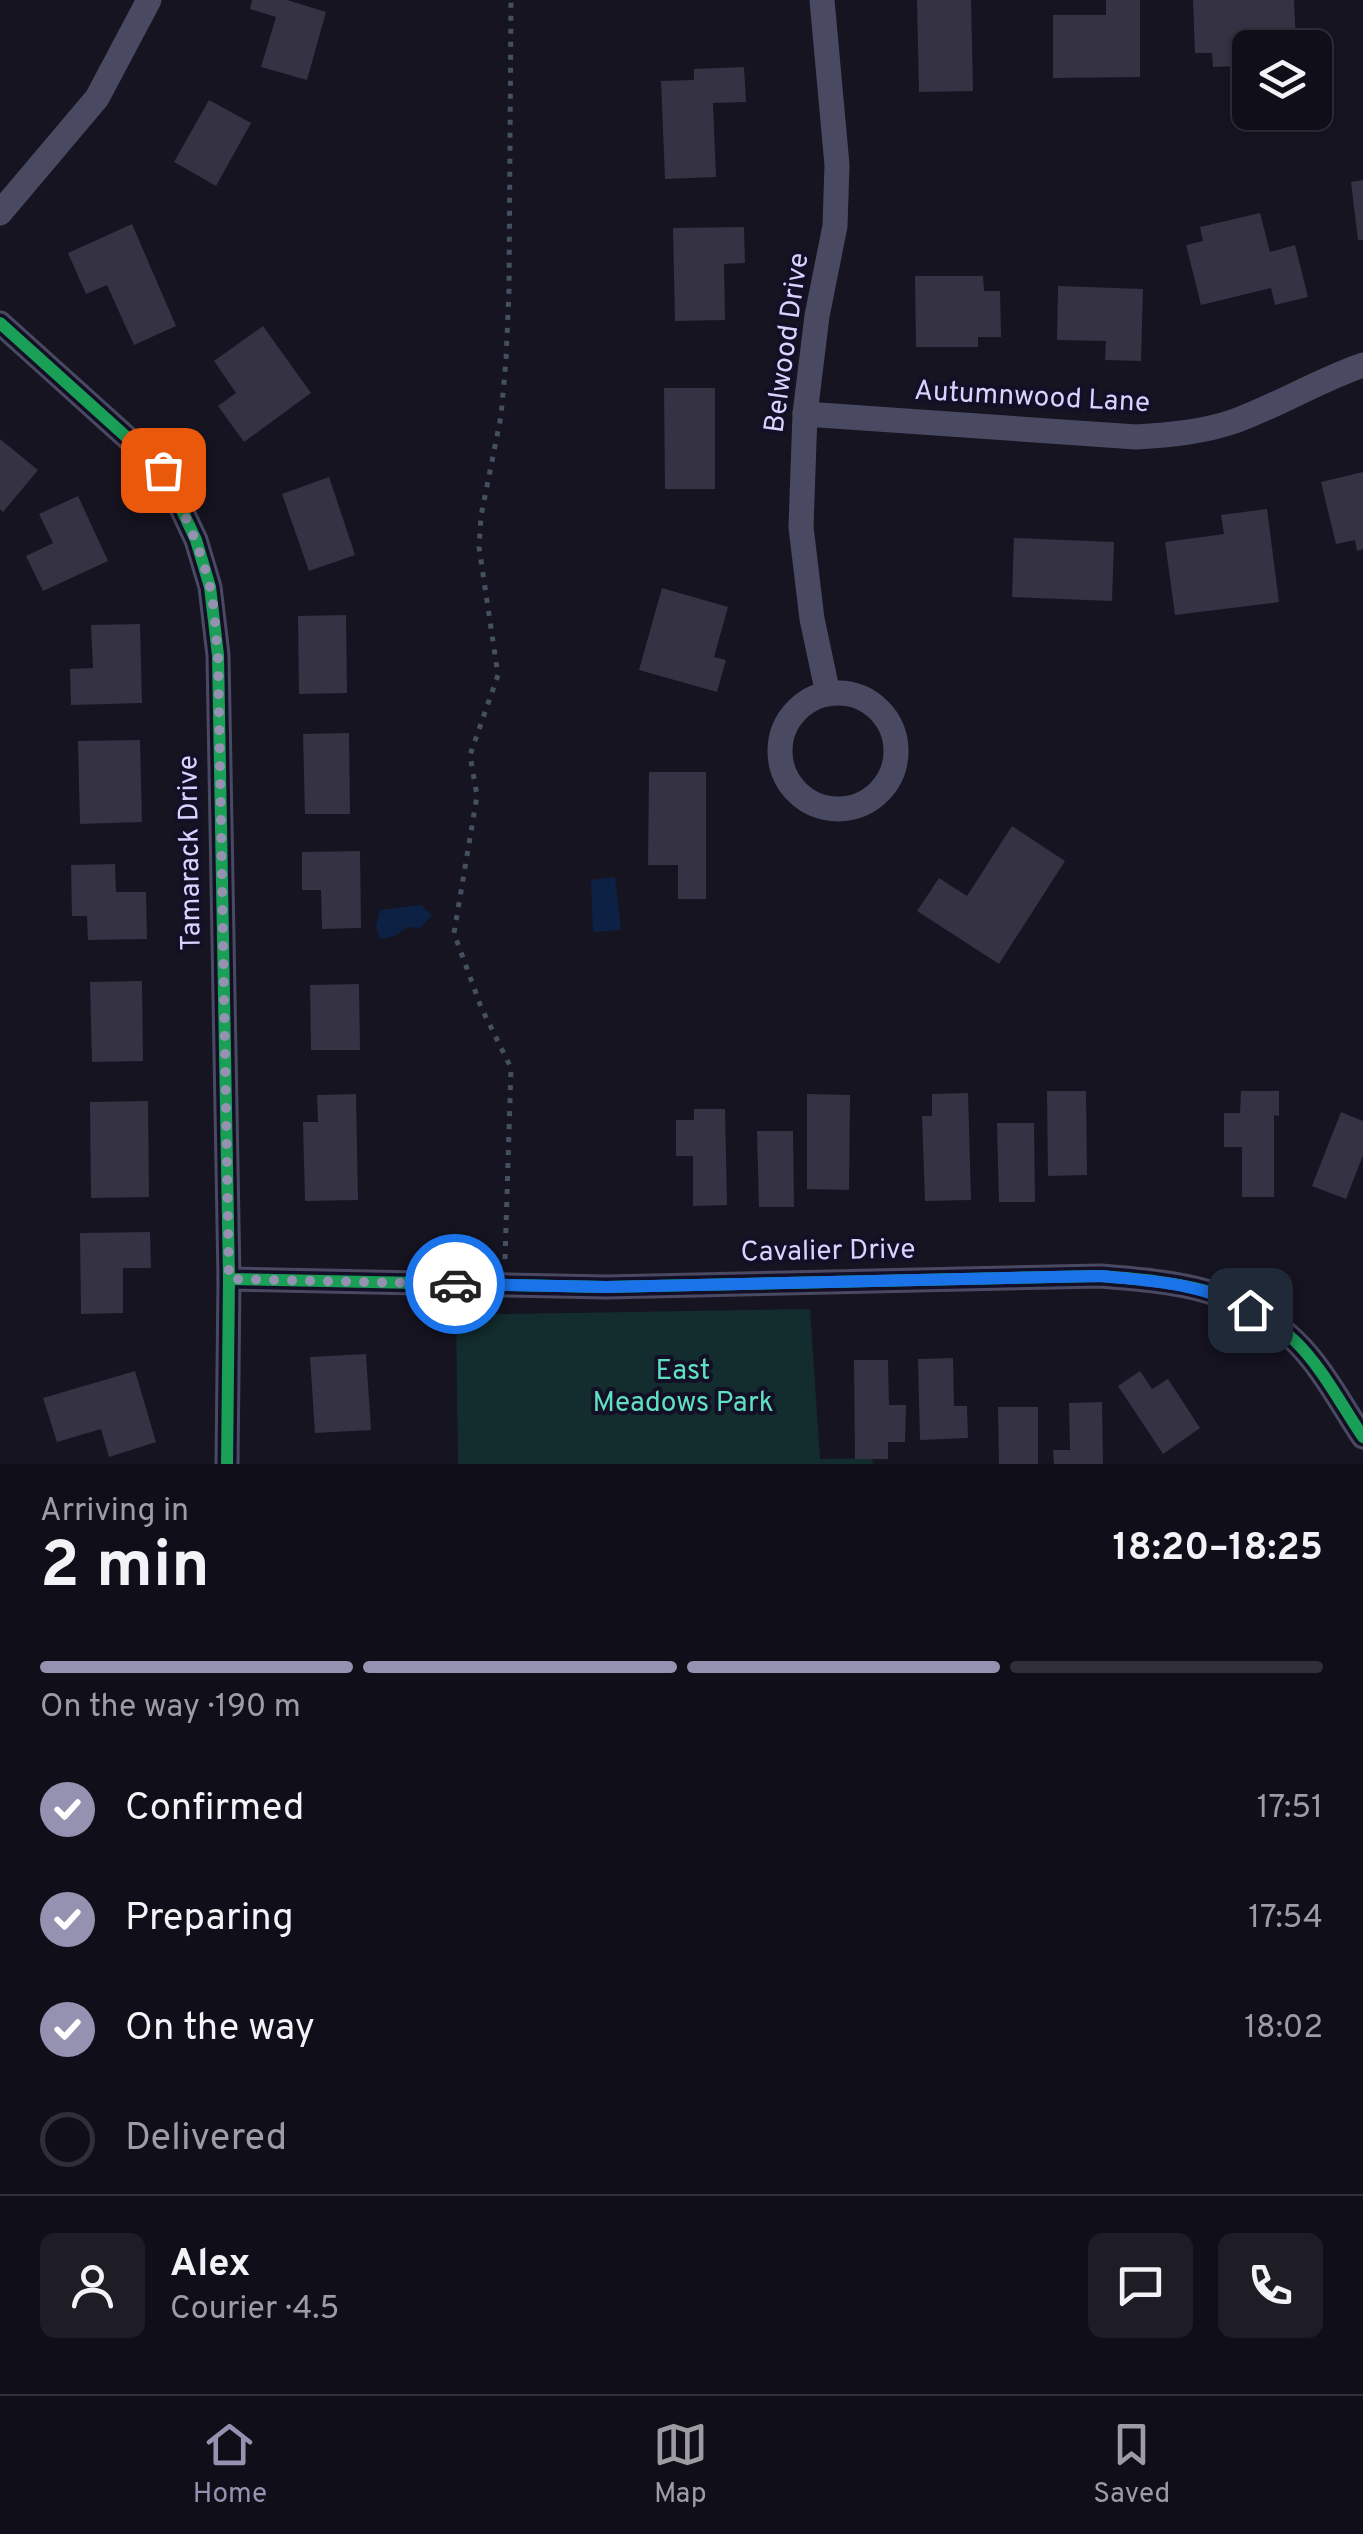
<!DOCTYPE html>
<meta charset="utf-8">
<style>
body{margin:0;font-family:Overpass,sans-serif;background:#1e1d26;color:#f1f3f6;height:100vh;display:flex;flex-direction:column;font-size:38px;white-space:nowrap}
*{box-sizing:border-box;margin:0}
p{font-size:32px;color:#9c9ca2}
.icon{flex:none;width:55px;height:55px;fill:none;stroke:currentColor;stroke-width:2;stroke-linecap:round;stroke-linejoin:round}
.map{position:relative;height:1464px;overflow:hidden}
.sheet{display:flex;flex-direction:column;background:#100f19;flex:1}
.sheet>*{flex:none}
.tools{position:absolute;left:1232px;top:30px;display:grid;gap:20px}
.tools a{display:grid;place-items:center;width:100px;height:100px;border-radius:15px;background:#100f19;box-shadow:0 2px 8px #0004,0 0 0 2px #302f38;font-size:50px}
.pin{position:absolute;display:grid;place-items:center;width:85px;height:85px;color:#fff;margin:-42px;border-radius:20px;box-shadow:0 5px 15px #0006}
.courier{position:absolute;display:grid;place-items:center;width:100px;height:100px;margin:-50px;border:8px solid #1a73e8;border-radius:50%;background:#fff;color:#222;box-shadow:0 2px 12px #0007}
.headline em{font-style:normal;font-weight:700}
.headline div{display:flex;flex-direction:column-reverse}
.headline{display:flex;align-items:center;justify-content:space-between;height:170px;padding:0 40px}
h1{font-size:65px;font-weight:700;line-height:75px}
.bar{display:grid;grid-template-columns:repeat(4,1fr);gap:15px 10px;align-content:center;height:120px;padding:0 40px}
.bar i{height:12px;border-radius:8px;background:#302f38}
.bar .current{background:#9591b1}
.bar p{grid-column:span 4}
.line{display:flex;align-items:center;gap:25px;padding:0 40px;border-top:2px solid #302f38}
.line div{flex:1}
.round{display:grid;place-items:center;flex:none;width:105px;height:105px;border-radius:15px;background:#1e1d26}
ol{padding:0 40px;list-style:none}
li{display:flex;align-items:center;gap:30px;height:110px}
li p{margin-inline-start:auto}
li .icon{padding:10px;border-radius:50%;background:#9591b1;color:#fff;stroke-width:4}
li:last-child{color:#9c9ca2}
li i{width:55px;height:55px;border:5px solid #302f38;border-radius:50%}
.menu{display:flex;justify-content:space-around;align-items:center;height:140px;border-top:2px solid #302f38;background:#100f19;font-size:28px;color:#9c9ca2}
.menu a{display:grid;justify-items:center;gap:5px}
.menu .current{color:#9591b1}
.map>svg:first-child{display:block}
.green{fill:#132c2d}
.water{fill:#0d2144}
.building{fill:#343243}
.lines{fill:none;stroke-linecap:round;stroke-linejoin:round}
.path{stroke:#44505f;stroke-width:5;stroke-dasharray:5 8;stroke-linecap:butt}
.minor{stroke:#4a4962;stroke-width:25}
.cycleway-casing{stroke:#130f26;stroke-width:19}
.cycleway{stroke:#1a9f57;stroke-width:12}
.done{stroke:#9591b1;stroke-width:10;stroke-dasharray:0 18}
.route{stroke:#1a73e8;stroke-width:12}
.labels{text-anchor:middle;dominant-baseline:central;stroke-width:8;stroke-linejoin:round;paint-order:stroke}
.street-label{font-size:28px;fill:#d9d4ff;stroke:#130f26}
.park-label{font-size:28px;fill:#5fe0c0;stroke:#130f26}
</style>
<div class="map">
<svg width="1363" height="1464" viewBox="0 0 1363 1464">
<rect width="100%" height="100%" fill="#161421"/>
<polygon class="green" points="810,1309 820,1459 872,1458 873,1464 458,1464 456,1315"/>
<g class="water">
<polygon points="615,877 621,930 593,932 591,880"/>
<polygon points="421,905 432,915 420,928 407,927 395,936 380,939 376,927 380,910"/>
</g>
<g class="building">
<polygon points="252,0 287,0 326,12 307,80 261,67 276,17 250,9"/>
<polygon points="917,0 971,0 973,91 919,92"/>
<polygon points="1106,0 1140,0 1140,77 1053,78 1053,15 1106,15"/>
<polygon points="1193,0 1294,0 1296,44 1240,46 1241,66 1213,67 1212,53 1195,53"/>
<polygon points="744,67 746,102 713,103 716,177 665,179 661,81 694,80 694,69"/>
<polygon points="209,100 251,123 216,186 174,162"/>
<polygon points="1363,180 1363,240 1358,240 1351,182"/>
<polygon points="1260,213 1270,252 1295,245 1308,297 1275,305 1271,288 1201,305 1186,245 1203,241 1200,227"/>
<polygon points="132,224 176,326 134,345 107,285 86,294 68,253"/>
<polygon points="744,227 745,263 724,264 725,320 675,321 673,228"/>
<polygon points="915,276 983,276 984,291 1000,291 1001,337 978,337 978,347 916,347"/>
<polygon points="1058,286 1143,289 1141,361 1105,360 1106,341 1057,340"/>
<polygon points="263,326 311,393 244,442 218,406 236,393 214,361"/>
<polygon points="664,388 715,388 715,489 665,489"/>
<polygon points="0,439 38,470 3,512 0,509"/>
<polygon points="1363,472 1363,549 1357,551 1355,540 1336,544 1321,482"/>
<polygon points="329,477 355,555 309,571 282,494"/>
<polygon points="78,496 108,561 43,591 26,556 53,543 39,514"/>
<polygon points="1267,509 1279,602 1175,615 1165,542 1224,534 1221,515"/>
<polygon points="1014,538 1114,542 1112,601 1012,597"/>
<polygon points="662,588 728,607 714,657 726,660 717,692 639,670"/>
<polygon points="346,615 347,693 299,694 298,616"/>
<polygon points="140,624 142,703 71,705 70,669 93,668 91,625"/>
<polygon points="349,733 350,814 305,814 303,734"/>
<polygon points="140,740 142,822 80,824 78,741"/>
<polygon points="649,772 706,772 706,899 678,899 678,865 648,865"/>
<polygon points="1012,826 1065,861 999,964 917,911 939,878 967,896"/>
<polygon points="360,851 361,928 322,929 321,890 302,890 302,852"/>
<polygon points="115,864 116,892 146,892 147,939 88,940 87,916 72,916 71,865"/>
<polygon points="142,981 143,1061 92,1062 90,982"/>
<polygon points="359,984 360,1050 311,1050 310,985"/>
<polygon points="1047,1091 1086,1091 1087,1175 1048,1176"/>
<polygon points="1241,1091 1279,1091 1279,1116 1274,1115 1274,1197 1242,1197 1242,1147 1224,1147 1224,1113 1240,1113"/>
<polygon points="968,1093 971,1200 925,1201 922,1116 932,1116 932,1094"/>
<polygon points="356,1094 358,1200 305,1201 303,1122 318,1122 317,1095"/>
<polygon points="807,1094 850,1095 849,1190 807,1189"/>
<polygon points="148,1101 149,1197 91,1198 90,1102"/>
<polygon points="694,1109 725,1109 727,1205 693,1206 693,1156 676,1156 676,1120 694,1120"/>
<polygon points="1341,1112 1363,1121 1363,1155 1346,1199 1312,1186"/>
<polygon points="997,1123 1034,1123 1035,1202 999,1202"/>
<polygon points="757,1131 793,1131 794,1207 759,1207"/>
<polygon points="150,1232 151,1268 123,1268 123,1313 81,1314 80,1233"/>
<polygon points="366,1354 371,1430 315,1433 310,1357"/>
<polygon points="953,1358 954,1406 967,1406 968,1438 920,1440 918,1359"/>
<polygon points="854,1360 888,1360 889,1405 906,1405 905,1442 888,1442 888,1459 855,1459"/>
<polygon points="135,1371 156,1442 109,1457 101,1429 57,1442 43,1398"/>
<polygon points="1140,1371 1152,1389 1168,1379 1200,1428 1163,1454 1118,1386"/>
<polygon points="1102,1402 1103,1464 1054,1464 1053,1450 1070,1450 1069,1403"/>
<polygon points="998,1407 1038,1407 1038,1464 999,1464"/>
</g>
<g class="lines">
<polyline class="path" points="505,1259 511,1068 481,1007 454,933 477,796 470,755 498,675 479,547 481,516 501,416 506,360 509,290 511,0"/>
<g class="minor">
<polyline points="822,0 837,165 835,226 817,316 805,414 801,527 812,619 828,694"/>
<polyline points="0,213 97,98 149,0"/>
<polyline points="0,323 163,470 196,540 210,587 218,655 229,1279 227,1464"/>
<path d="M805,414L1136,437C1170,435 1203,432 1235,421C1279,405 1319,380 1363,365"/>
<circle cx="838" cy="751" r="58"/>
<path d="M229,1279L606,1287L1100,1276C1174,1282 1238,1287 1295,1341C1322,1367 1342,1406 1363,1437"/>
</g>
<defs>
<g id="cycleway">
<polyline points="0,323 163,470 196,540 210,587 218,655 229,1279 227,1464"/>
<path d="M229,1279L606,1287L1100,1276C1174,1282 1238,1287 1295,1341C1322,1367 1342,1406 1363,1437"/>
</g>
</defs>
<use href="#cycleway" class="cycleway-casing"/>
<use href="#cycleway" class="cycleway"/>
</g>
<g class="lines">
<path class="done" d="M163,470C181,507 199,543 209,583C215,606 215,631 218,655L229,1279L455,1284"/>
<path class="route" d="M455,1284L606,1287L1100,1276C1153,1281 1202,1283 1250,1310"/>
</g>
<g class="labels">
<g class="street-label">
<text transform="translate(788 343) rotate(-82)">Belwood Drive</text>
<text transform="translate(1032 398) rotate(3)">Autumnwood Lane</text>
<text transform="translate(191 853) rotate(-91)">Tamarack Drive</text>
<text transform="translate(828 1252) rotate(-1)">Cavalier Drive</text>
</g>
<g class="park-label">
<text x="683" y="1372">East<tspan x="683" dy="32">Meadows Park</tspan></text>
</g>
</g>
</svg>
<div class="tools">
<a><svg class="icon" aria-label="layers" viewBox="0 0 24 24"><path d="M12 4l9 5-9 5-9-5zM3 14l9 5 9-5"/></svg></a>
</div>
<div class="pin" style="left:163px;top:470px;background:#ea580c"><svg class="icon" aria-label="bag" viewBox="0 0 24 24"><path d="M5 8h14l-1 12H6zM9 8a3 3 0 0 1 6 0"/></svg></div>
<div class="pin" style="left:1250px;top:1310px;background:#1f2937"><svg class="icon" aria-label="home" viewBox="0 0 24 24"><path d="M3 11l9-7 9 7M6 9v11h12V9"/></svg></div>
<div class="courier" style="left:455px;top:1284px"><svg class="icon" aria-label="car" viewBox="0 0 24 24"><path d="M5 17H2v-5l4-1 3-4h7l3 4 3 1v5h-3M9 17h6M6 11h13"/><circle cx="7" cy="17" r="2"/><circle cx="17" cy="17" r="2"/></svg></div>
</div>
<section class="sheet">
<div class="headline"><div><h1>2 min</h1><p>Arriving in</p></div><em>18:20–18:25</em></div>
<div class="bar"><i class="current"></i><i class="current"></i><i class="current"></i><i></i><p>On the way · 190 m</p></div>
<ol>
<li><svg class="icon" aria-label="check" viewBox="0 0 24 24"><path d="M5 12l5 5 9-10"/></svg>Confirmed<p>17:51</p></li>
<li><svg class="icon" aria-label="check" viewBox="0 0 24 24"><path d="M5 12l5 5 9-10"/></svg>Preparing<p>17:54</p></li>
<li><svg class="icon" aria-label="check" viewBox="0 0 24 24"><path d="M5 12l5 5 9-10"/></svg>On the way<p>18:02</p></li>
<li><i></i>Delivered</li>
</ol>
<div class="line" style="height:180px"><a class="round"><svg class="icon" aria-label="person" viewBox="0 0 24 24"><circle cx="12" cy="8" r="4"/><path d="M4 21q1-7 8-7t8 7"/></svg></a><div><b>Alex</b><p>Courier · 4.5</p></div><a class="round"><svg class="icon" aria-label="chat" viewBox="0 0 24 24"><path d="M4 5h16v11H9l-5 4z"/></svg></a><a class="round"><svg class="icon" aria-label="phone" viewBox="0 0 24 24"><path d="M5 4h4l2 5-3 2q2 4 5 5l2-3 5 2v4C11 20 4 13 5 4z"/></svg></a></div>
</section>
<nav class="menu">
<a class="current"><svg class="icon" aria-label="home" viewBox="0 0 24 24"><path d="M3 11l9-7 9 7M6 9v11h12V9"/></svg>Home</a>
<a><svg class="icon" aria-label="map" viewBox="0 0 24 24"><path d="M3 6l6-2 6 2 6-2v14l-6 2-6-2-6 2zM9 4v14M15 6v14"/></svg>Map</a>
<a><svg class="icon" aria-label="saved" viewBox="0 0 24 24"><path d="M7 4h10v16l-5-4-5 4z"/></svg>Saved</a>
</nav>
